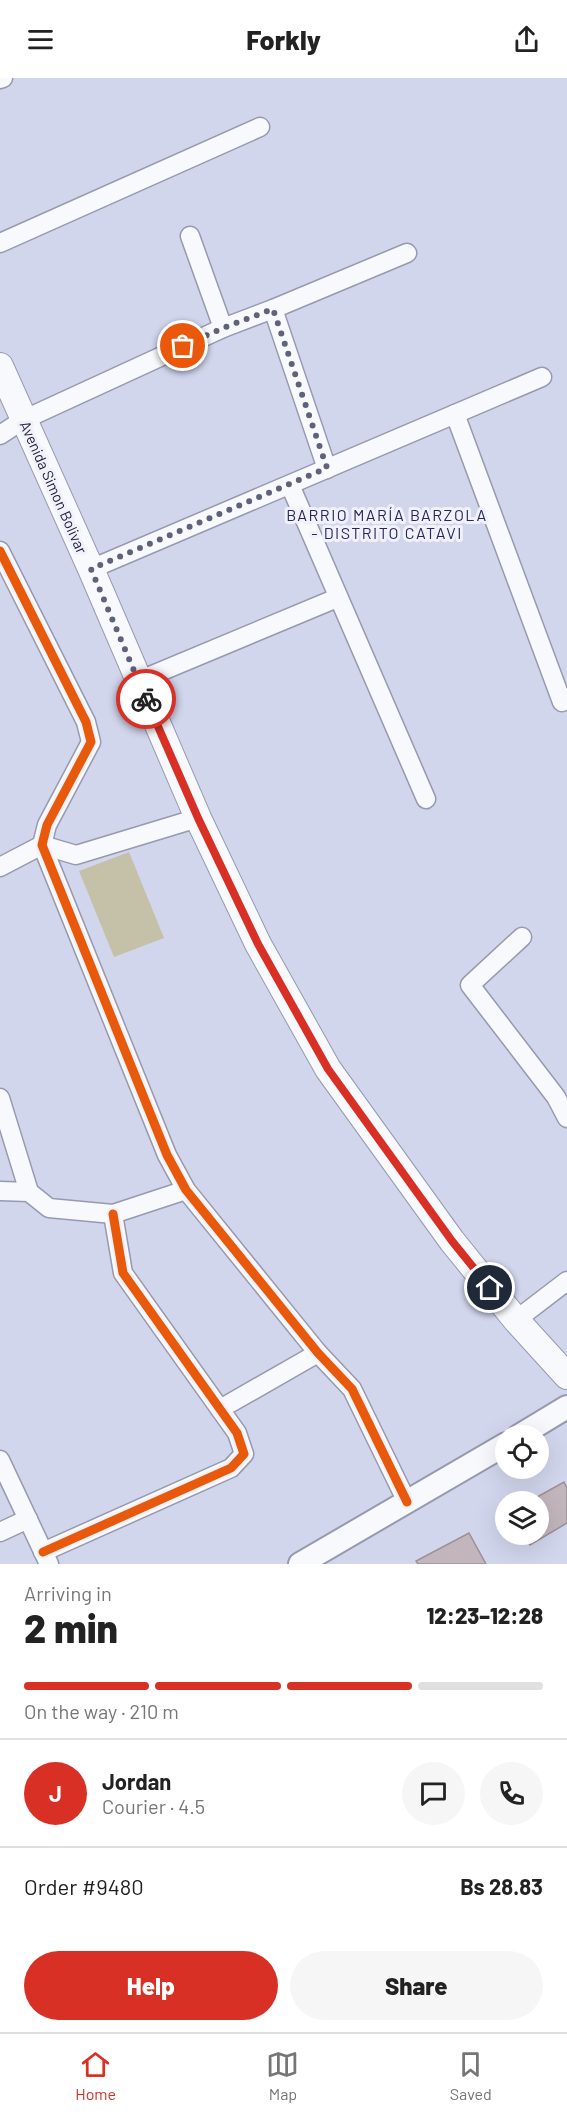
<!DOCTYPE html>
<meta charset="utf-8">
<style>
body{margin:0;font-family:Barlow,sans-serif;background:#f6f6f6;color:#222;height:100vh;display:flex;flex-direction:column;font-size:22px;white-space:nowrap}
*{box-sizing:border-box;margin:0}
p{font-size:20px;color:#767676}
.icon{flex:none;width:33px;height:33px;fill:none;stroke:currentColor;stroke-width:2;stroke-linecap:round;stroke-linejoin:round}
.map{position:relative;height:1486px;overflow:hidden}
.panel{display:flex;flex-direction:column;background:#fff;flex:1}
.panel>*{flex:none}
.buttons{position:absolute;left:495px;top:1347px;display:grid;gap:12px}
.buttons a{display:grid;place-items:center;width:54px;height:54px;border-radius:50%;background:#fff;box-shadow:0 6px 24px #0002;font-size:30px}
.pin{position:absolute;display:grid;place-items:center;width:51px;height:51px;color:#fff;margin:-26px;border:3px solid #fff;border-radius:50%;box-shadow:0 2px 6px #0007}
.courier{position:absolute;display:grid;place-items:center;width:60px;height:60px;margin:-30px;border:4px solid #d93025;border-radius:50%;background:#fff;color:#222;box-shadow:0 2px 8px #0007}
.overview em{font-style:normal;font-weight:800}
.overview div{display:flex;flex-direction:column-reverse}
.overview{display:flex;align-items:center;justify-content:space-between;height:102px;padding:0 24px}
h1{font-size:39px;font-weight:800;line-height:45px}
.bar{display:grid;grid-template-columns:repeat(4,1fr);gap:9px 6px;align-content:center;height:72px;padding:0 24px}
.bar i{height:8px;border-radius:4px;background:#e0e0e0}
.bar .active{background:#d93025}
.bar p{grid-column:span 4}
.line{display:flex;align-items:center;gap:15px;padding:0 24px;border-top:2px solid #e0e0e0}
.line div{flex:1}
.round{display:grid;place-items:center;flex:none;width:63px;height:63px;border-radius:32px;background:#f6f6f6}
.button{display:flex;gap:12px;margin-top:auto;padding:12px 24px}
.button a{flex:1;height:69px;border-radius:36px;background:#d93025;color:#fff;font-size:24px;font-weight:800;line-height:69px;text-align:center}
.button a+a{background:#f6f6f6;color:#222}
header{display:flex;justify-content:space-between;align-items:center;height:78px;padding:0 24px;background:#fff;font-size:27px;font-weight:800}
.tab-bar{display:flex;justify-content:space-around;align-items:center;height:84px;border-top:2px solid #e0e0e0;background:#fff;font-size:16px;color:#767676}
.tab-bar a{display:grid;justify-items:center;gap:3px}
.tab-bar .active{color:#d93025}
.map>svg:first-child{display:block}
.green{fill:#c5c0a8}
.building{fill:#c2b6bc;stroke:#9b9096;stroke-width:1.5}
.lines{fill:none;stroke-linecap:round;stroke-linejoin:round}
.minor-casing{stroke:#9699af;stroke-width:21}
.tertiary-casing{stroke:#9699af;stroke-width:26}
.secondary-casing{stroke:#9699af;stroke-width:28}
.minor{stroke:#f8f9fc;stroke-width:18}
.tertiary{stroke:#f8f9fc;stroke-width:22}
.secondary{stroke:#f8f9fc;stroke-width:26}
.cycleway-casing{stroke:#f0f1f9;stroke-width:13}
.cycleway{stroke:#e8590c;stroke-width:9}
.done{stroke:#5f627b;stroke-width:6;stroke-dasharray:0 10.8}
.route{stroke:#d93025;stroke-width:8}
.labels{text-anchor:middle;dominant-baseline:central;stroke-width:6;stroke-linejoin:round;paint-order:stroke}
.street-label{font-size:15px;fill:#21233e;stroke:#f0f1f9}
.neighbourhood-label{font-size:16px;letter-spacing:1.5px;fill:#262760;stroke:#f0f1f9}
</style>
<header><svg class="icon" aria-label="menu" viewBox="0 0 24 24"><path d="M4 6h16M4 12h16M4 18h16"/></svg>Forkly<svg class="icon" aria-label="share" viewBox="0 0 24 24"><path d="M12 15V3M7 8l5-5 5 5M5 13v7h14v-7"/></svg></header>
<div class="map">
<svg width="567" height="1486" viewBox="0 0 567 1486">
<rect width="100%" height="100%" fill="#d2d6ed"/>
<polygon class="green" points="129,774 164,860 114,879 79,793"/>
<g class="building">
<polygon points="564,1404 567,1410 567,1445 530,1467 524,1456 538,1456 538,1424 528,1424"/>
<polygon points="469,1455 486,1486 418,1486 416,1483"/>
</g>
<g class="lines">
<defs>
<g id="minor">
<polyline points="0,1 3,0"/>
<polyline points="190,158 223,250"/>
<polyline points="0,165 260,49"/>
<polyline points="273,231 327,391"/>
<polyline points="455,336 562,624"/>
<polyline points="0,357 23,342 223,250 273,231 407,175"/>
<polyline points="290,407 426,721"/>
<polyline points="0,473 86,644 91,664 47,747 42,767 167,1077 186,1112 318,1275 352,1311 407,1424"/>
<polyline points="91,491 542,299"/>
<polyline points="138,603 337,520"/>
<polyline points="0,789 42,767 76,777 198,740"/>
<polyline points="522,859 470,907 556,1019 567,1040"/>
<polyline points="0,1020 29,1114"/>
<polyline points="0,1113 29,1114 49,1130 113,1136 186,1112"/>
<polyline points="516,1242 567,1203"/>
<polyline points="220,1331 318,1275"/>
<polyline points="0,1382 49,1486"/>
<polyline points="0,1454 28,1441"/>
<polyline points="43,1474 231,1390 244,1376 237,1355 123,1195 113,1136"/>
</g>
<g id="tertiary">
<polyline points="519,1358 567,1329"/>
<polyline points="300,1486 506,1366"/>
</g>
<polyline id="secondary" points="0,288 91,491 198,740 258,866 328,991 452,1163 516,1242 567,1298"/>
</defs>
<use href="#minor" class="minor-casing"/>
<use href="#tertiary" class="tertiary-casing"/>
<use href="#secondary" class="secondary-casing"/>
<use href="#minor" class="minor"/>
<use href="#tertiary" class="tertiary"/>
<use href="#secondary" class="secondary"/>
<defs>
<g id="cycleway">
<polyline points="0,473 86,644 91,664 47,747 42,767 167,1077 186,1112 318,1275 352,1311 407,1424"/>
<polyline points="43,1474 231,1390 244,1376 237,1355 123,1195 113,1136"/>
</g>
</defs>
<use href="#cycleway" class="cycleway-casing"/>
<use href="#cycleway" class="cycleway"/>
</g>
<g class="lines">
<polyline class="done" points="146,621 91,491 327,390 273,231 223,250 183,268"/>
<polyline class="route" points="146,621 198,740 258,866 328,991 452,1163 490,1210"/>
</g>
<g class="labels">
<g class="street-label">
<text transform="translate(54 409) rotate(66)">Avenida Simon Bolivar</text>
</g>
<g class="neighbourhood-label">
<text x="387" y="436">BARRIO MARÍA BARZOLA<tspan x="387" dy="18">- DISTRITO CATAVI</tspan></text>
</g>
</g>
</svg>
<div class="buttons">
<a><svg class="icon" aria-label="locate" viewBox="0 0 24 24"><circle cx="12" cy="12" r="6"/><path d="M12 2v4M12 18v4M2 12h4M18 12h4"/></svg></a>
<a><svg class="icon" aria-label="layers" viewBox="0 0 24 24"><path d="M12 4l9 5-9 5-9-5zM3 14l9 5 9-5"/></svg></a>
</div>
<div class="pin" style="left:183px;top:268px;background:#ea580c"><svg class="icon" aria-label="bag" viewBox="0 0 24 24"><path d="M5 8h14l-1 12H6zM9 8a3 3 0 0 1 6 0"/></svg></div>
<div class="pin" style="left:490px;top:1210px;background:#1f2937"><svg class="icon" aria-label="home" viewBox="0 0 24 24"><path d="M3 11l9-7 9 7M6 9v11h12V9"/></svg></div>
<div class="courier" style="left:146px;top:621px"><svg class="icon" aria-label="bike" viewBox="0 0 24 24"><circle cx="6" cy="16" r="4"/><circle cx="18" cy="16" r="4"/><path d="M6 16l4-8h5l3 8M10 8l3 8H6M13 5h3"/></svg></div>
</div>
<section class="panel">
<div class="overview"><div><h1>2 min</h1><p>Arriving in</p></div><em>12:23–12:28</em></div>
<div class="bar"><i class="active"></i><i class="active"></i><i class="active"></i><i></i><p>On the way · 210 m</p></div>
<div class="line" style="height:108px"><b class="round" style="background:#d93025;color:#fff">J</b><div><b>Jordan</b><p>Courier · 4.5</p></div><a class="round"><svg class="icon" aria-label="chat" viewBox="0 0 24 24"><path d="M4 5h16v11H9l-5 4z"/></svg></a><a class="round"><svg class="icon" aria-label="phone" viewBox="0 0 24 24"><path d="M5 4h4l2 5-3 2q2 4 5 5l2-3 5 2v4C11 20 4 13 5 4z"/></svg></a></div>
<div class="line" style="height:78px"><div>Order #9480</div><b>Bs 28.83</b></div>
<div class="button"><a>Help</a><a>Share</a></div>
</section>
<nav class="tab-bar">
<a class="active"><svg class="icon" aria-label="home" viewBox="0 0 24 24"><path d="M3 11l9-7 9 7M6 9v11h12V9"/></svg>Home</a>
<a><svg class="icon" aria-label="map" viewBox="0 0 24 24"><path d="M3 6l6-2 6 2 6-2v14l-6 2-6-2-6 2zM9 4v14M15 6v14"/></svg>Map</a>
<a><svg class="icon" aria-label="saved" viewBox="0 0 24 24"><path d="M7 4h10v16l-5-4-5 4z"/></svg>Saved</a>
</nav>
